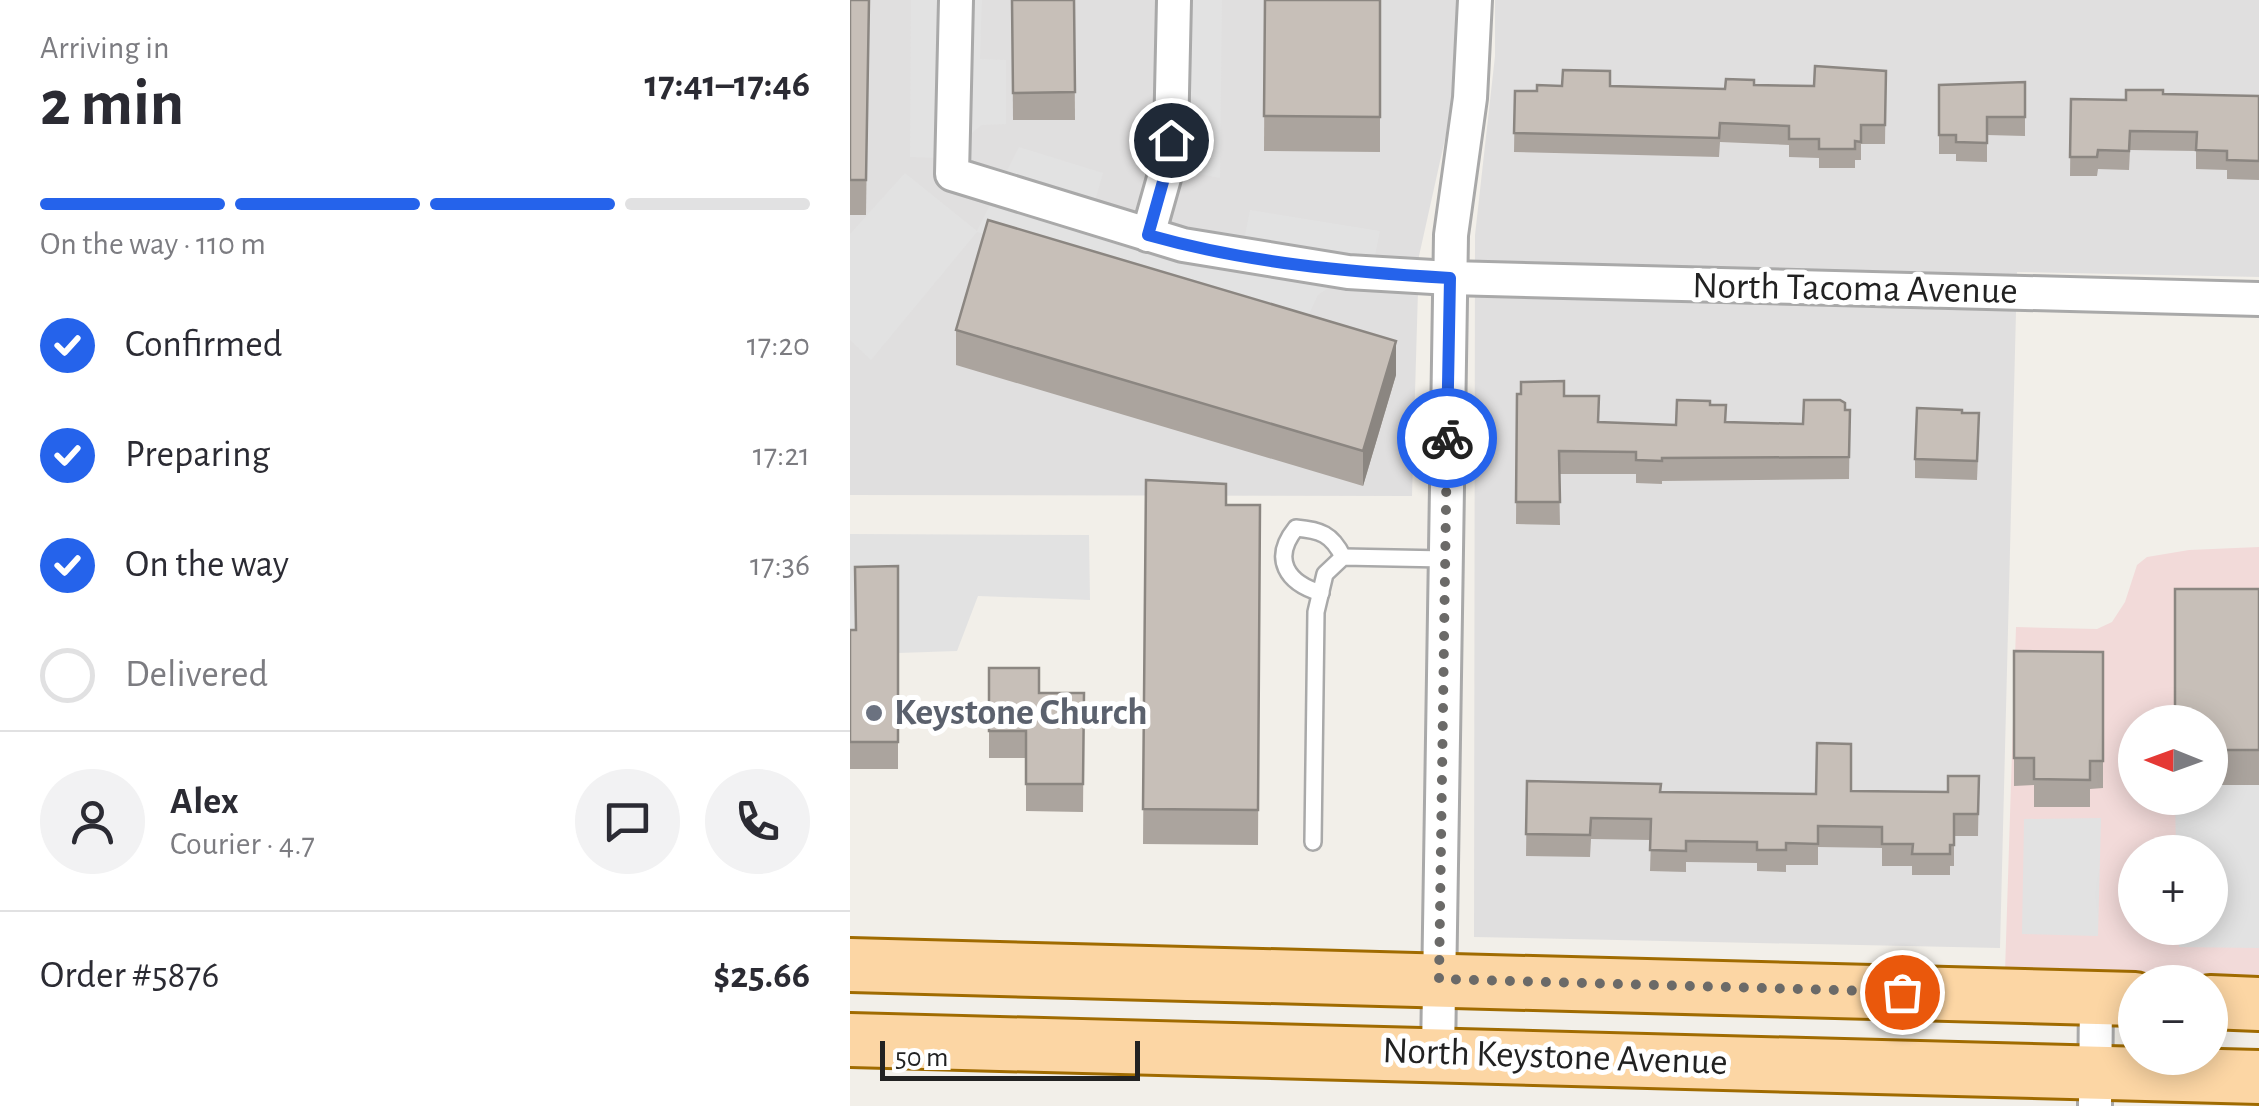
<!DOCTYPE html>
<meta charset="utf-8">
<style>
body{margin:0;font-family:"Alegreya Sans",sans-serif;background:#f2f2f3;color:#2b2b33;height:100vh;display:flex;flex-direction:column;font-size:38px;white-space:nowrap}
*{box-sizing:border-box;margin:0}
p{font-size:32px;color:#7c7c81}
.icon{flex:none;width:55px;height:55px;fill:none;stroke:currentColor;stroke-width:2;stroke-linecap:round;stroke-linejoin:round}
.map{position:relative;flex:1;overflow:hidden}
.sheet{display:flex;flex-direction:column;background:#fff;width:850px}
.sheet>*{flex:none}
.needle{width:65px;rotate:271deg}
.tools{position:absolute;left:1268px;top:705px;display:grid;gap:20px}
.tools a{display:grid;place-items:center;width:110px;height:110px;border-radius:50%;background:#fff;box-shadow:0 5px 25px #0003;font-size:50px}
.scale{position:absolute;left:30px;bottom:25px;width:260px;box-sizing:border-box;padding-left:10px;border:5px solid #222;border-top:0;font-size:28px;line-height:35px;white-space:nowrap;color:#222;-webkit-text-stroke:8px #fff;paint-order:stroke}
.pin{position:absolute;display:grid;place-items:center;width:85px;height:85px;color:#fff;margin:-42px;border:5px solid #fff;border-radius:50%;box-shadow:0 2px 10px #0007}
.courier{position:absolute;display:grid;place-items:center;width:100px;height:100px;margin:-50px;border:8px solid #2563eb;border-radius:50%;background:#fff;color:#222;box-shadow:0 2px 12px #0007}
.head em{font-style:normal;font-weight:600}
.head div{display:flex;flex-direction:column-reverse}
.head{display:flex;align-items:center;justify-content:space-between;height:170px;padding:0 40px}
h1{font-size:65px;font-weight:600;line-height:75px}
.bar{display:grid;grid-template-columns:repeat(4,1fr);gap:15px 10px;align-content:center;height:120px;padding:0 40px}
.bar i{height:12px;border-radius:8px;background:#e1e1e2}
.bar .active{background:#2563eb}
.bar p{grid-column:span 4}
.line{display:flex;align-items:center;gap:25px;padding:0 40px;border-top:2px solid #e1e1e2}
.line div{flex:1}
.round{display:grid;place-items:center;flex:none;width:105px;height:105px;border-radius:52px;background:#f2f2f3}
ol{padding:0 40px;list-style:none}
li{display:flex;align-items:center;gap:30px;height:110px}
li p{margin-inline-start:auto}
li .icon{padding:10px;border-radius:50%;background:#2563eb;color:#fff;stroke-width:4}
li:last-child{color:#7c7c81}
li i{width:55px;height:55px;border:5px solid #e1e1e2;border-radius:50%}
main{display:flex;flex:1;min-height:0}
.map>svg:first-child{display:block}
.residential{fill:#e0dfdf}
.commercial{fill:#f2dad9;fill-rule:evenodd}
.parking{fill:#e2e2e2}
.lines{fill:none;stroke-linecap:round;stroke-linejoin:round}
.service-casing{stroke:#a9a9a9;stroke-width:20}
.minor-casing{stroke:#a9a9a9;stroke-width:38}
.primary-casing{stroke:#a06b00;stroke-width:58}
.service{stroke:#fff;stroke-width:15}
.minor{stroke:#fff;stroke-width:32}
.primary{stroke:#fcd6a4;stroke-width:52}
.wall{fill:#aba49e}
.shaded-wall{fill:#8b8681}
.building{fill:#c7bfb8;stroke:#8b8681;stroke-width:2.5}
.done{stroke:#6b6a68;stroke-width:10;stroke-dasharray:0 18}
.route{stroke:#2563eb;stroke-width:12}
.worship-dot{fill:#6b7280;stroke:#fff;stroke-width:4}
.labels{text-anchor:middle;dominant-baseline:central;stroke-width:10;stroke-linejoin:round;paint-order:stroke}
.street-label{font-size:38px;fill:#222;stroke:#fff}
.worship-label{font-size:38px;font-weight:bold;fill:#5b616d;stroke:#fff;text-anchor:start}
</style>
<main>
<section class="sheet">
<div class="head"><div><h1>2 min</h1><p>Arriving in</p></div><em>17:41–17:46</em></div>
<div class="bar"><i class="active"></i><i class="active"></i><i class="active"></i><i></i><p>On the way · 110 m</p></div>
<ol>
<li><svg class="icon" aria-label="check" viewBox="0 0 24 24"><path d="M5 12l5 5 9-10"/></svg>Confirmed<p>17:20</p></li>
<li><svg class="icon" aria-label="check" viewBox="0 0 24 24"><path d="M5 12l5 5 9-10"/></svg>Preparing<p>17:21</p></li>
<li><svg class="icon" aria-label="check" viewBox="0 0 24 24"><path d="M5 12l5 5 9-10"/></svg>On the way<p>17:36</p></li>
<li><i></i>Delivered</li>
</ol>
<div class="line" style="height:180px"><a class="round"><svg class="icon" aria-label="person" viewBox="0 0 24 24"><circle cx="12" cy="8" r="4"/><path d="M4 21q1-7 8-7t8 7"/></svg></a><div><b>Alex</b><p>Courier · 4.7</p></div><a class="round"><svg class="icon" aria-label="chat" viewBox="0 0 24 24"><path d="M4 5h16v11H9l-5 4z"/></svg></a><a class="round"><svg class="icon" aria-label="phone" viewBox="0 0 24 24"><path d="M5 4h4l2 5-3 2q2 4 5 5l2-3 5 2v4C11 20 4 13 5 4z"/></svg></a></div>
<div class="line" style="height:130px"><div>Order #5876</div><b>$25.66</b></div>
</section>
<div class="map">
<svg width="1409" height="1106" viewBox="0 0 1409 1106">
<rect width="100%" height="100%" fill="#f2efe9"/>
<g class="residential">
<polygon points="0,0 609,0 603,103 569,256 562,496 0,495"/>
<polygon points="645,0 1409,0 1409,277 1167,272 1150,948 624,937 625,235 645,56"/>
</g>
<path class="commercial" d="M1409,547V984L1155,972L1166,627L1247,629L1262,622L1275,602L1287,565L1297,557L1339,550ZM1285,722H1360V798H1285ZM1285,852H1360V928H1285Z"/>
<g class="parking">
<polygon points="61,0 132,0 130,59 156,60 156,124 132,125 90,158 60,157"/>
<polygon points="308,0 372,0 370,178 297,164 306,126"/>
<polygon points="169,147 253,173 245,201 343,228 395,235 400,210 530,231 525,256 468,295 454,325 127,232 21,360 0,340 0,234 55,173 127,231"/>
<polygon points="0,534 239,535 240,600 128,596 107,651 48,653 5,595 6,645 0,645"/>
<polygon points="1360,785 1409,785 1409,948 1329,947 1328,928 1360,928 1360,852 1326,852 1325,798 1360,798"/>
<polygon points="1251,818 1248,936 1172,934 1174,819"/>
</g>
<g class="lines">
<defs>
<g id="service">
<path d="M471,593C437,583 421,559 446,528C470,530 482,534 493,557"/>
<polyline points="463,842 466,612 475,574 493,557 595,559"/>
</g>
<g id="minor">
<polyline points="106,0 102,174 333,245 498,272 600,278 1409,299"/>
<polyline points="298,235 318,164 321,139 324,0"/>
<polyline points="588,1054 601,235 620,98 625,0"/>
<polyline points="1245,1106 1246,998"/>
</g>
<g id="primary">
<polyline points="0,965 1285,999"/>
<polyline points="1360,1002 1409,1004"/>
<polyline points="0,1040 1409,1077"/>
</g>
</defs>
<use href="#service" class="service-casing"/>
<use href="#minor" class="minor-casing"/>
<use href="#primary" class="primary-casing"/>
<use href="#service" class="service"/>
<use href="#minor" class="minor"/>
<use href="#primary" class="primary"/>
</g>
<g class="wall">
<polygon points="0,0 19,0 16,215 0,215"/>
<polygon points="162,0 224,0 225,120 163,120"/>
<polygon points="415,0 530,0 530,152 414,151"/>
<polygon points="1036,71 1035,144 1011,144 1011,160 1005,160 1005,168 969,168 969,158 939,157 939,145 870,142 869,157 664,152 665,91 687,91 760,86 875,89 904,85 964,86"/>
<polygon points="1175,82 1175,136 1137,135 1137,162 1106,161 1106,154 1089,154 1089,85"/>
<polygon points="1409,96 1409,180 1377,179 1377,170 1346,169 1346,151 1280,150 1279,170 1248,169 1247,176 1220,176 1221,99 1276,100"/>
<polygon points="106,330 546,375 513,486 106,365"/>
<polygon points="667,394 714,396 749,422 826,425 860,405 876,422 953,424 995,410 1000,410 999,479 812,481 812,484 786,483 786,474 709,474 710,525 666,524"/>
<polygon points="1112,413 1129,432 1127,480 1065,478 1065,459"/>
<polygon points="296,480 376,505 410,505 408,845 293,844"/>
<polygon points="48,566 48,769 0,769 0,630 6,630"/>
<polygon points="1409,589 1409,785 1360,785 1360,722"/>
<polygon points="1164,651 1253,652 1253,788 1240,789 1240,807 1184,807 1184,785 1164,786"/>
<polygon points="139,668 189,693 234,693 233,812 176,811 176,758 139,758"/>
<polygon points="1129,776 1128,836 1104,836 1104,866 1100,866 1100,875 1062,875 1062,866 1032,866 1032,848 968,847 968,865 936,865 936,872 907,871 907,863 836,862 836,872 800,871 801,840 741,839 740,857 676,856 677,781 810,792 966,794 1001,791 1098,792"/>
</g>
<polygon class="shaded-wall" points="546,341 546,375 513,486 513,451"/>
<g class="building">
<polygon points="0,0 19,0 16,180 0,180"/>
<polygon points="162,0 224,0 225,92 163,93"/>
<polygon points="415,0 530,0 530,117 414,116"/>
<polygon points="965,66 1036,71 1035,125 1011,125 1011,142 1005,141 1005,149 969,149 969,139 939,139 939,126 870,123 869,138 664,133 665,91 687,91 687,85 712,86 713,70 760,71 760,86 875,89 876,79 904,80 904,85 964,86"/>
<polygon points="1175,82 1175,117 1137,117 1137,143 1106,142 1106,135 1089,135 1089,85"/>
<polygon points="1276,90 1313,90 1313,94 1409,96 1409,161 1377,160 1377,151 1346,150 1347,132 1280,131 1279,151 1248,150 1247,157 1220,157 1221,99 1276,100"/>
<polygon points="138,220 546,341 513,451 106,330"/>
<polygon points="714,381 714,396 749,396 748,422 826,425 827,400 860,401 860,405 876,405 875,422 953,424 954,400 990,400 995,403 995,410 1000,410 999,457 812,458 812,461 786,460 786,452 709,451 710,502 666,502 667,394 671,394 671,382"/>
<polygon points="1067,408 1112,410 1112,413 1129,413 1127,461 1065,459"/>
<polygon points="296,480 376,484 376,505 410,505 408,810 293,809"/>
<polygon points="48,566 48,742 0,742 0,630 6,630 5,567"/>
<polygon points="1325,589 1409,589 1409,750 1360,750 1360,722 1325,722"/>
<polygon points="1164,651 1253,652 1253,761 1240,761 1240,780 1184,779 1184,758 1164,758"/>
<polygon points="139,668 189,668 189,693 234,693 233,784 176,784 176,731 139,731"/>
<polygon points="967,743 1001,744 1001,791 1098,792 1098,776 1129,776 1128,814 1104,814 1104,845 1100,845 1100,854 1062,854 1063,844 1032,844 1032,827 968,826 968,844 936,843 936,850 907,850 907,842 836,841 836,851 800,850 801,819 741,818 740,835 676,834 677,781 811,784 810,792 966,794"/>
</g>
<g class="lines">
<polyline class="done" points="597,438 589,979 1052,992"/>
<path class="route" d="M321,140L318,164L298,235C397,263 498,272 600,278L597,438"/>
</g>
<circle class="worship-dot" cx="24" cy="713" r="10"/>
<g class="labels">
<g class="street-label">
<text transform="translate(1005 289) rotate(1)">North Tacoma Avenue</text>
<text transform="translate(705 1057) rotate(2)">North Keystone Avenue</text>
</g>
<g class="worship-label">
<text x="44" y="713">Keystone Church</text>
</g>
</g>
</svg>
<div class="tools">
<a><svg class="needle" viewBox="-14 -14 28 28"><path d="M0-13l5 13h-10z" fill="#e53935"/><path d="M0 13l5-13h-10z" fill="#7c7c81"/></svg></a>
<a>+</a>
<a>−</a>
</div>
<div class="scale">50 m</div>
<div class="pin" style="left:1052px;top:992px;background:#ea580c"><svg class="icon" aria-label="bag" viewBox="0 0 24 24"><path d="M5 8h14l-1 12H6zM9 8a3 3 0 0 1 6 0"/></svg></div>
<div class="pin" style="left:321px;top:140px;background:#1f2937"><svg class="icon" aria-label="home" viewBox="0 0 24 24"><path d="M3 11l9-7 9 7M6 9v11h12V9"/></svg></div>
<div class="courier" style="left:597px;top:438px"><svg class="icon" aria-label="bike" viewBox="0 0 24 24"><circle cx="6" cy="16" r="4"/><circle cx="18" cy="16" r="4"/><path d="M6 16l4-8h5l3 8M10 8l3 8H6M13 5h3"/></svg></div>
</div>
</main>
